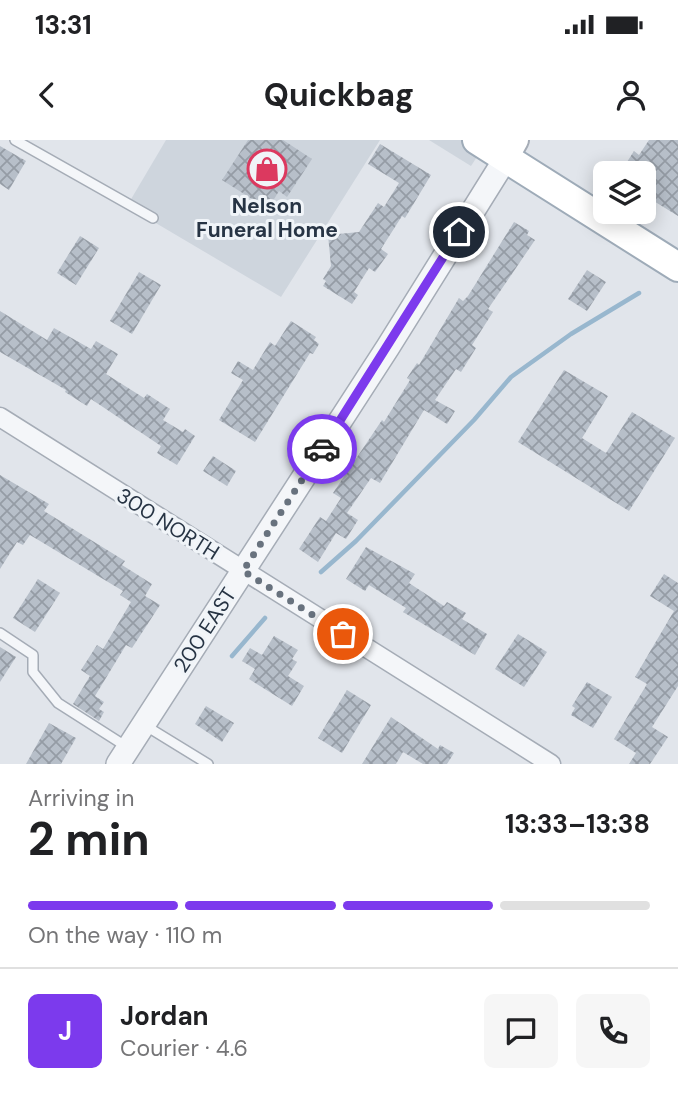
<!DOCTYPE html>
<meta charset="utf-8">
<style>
body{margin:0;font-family:"DM Sans",sans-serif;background:#f6f6f6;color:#202124;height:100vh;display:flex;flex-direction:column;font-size:26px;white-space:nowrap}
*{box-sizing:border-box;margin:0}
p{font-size:23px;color:#757577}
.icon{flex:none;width:38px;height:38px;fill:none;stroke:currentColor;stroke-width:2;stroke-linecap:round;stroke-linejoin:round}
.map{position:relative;height:624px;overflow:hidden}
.sheet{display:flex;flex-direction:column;background:#fff;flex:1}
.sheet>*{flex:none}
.controls{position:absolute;left:593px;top:21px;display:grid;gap:14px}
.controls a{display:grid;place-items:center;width:63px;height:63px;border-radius:10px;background:#fff;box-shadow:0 4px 18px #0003;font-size:35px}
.pin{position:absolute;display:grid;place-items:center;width:60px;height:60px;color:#fff;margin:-30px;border:4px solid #fff;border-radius:50%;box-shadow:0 2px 7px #0007}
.courier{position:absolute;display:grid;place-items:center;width:70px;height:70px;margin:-35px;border:5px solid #7c3aed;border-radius:50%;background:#fff;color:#222;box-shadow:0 2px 9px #0007}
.headline em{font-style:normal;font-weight:700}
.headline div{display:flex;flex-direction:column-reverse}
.headline{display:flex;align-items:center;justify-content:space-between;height:119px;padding:0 28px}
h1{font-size:46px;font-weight:700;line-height:52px}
.bar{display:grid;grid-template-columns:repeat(4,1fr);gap:10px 7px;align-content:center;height:84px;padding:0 28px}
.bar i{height:9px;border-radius:5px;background:#e0e0e0}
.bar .current{background:#7c3aed}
.bar p{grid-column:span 4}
.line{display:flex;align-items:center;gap:18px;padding:0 28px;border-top:2px solid #e0e0e0}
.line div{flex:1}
.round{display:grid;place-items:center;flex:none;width:74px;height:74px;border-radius:10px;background:#f6f6f6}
.status{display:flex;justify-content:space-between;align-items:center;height:49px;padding:0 35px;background:#fff;direction:ltr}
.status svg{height:19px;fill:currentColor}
header{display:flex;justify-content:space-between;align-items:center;height:91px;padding:0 28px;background:#fff;font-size:32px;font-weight:700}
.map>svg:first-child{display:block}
.built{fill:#ced5dd}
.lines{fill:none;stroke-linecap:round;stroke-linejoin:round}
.stream{stroke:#98b7ce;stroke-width:4.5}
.building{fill:url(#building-cross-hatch)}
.service-casing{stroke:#a5acb6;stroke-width:12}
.minor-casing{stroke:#a5acb6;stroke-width:21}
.tertiary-casing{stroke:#a5acb6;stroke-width:26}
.secondary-casing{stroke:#a5acb6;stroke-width:28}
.primary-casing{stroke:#9eabb8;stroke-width:32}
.service{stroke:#f4f6f9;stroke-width:9}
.minor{stroke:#f4f6f9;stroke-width:18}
.tertiary{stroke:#f4f6f9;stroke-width:23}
.secondary{stroke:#fff;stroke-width:24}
.primary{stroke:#fff;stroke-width:28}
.done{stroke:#68727e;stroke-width:7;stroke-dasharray:0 12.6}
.route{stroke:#7c3aed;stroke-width:9}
.labels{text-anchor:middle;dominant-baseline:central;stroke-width:6;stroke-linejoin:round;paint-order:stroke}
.poi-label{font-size:21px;font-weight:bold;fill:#273444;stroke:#f0f4f8}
.street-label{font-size:21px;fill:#273444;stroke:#f0f4f8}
</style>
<div class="status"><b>13:31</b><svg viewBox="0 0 49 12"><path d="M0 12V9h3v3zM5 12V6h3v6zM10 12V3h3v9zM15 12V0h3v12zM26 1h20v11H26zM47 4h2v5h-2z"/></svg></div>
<header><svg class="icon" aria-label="back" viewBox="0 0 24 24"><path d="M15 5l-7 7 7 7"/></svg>Quickbag<svg class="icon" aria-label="person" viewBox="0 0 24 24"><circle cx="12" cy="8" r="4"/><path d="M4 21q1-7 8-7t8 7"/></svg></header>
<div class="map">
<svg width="678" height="624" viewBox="0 0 678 624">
<defs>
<pattern id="building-cross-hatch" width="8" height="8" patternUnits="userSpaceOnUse" patternTransform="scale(1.75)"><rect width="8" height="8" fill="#b7bfc9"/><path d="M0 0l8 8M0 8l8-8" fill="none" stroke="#959ca5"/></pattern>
</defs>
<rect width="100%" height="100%" fill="#e1e5eb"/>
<g class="built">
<polygon points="166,0 380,0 281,157 127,66"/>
<polygon points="429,0 488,0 471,26"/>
</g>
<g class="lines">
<g class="stream">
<polyline points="321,432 356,401 474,280 511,237 571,194 639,153"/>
<polyline points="232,516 265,478"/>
</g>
</g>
<g class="building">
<polygon points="248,0 283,0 312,19 287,57 279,51 268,69 222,40"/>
<polygon points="649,0 678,0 678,76 644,55 644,33 620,33 634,11 639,15"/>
<polygon points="380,4 431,35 405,78 402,76 381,109 388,114 375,132 369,128 354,152 358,155 352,164 323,146 326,141 323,139 331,126 328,95 359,92 378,63 384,67 399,43 368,24"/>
<polygon points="0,6 26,21 9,50 0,44"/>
<polygon points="514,82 529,91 527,95 535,100 488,169 493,172 472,205 476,208 461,232 456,229 435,260 455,271 447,284 424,270 380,343 371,338 347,373 358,380 346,399 336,393 318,422 299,409 320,377 326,381 341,358 333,353 382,280 384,282 410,240 407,238 417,223 419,225 459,158 463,161 468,156"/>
<polygon points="80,96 99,108 76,145 57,133"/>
<polygon points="587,130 606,142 587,171 568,159"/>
<polygon points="139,132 161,145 132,194 110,181"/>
<polygon points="0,171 47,200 54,188 91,209 96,201 118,214 106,234 144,258 147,254 170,269 163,280 183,292 185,289 195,296 177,325 157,313 161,306 91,259 87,266 65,252 66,250 0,212"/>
<polygon points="291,181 316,197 314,200 319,204 313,214 310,213 255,302 219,280 243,240 231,233 238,221 253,230 270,202 275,206"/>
<polygon points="564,230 608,256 582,298 606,313 632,272 675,298 629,371 518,302"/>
<polygon points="213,316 236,331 227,346 203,331"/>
<polygon points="0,335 49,364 44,371 125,421 122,425 152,444 145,456 160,465 132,508 126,505 95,556 104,562 99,569 104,572 99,581 73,564 90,536 81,530 97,505 103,509 131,462 120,455 123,451 30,395 23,405 17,402 0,429"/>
<polygon points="366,407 415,434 409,443 444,466 447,462 466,473 462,479 487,494 475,515 403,472 406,468 369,445 365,451 346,439"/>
<polygon points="664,434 678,443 678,546 652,587 668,597 650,624 629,624 636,613 614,599 647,544 635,537 674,471 650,456"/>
<polygon points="38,439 60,453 35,492 13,478"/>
<polygon points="518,494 547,512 524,547 495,529"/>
<polygon points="274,496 298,510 292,519 297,522 288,536 304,546 292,566 249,539 255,529 242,521 250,508 262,515"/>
<polygon points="0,507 16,517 0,542"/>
<polygon points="587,542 612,557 593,588 571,575 575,568 572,566"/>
<polygon points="347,550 371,565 342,613 318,598"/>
<polygon points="206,566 234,583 222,602 195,584"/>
<polygon points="391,577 438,609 440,605 454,613 447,624 423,624 403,612 396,624 362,624"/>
<polygon points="49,583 76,598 61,624 26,624"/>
</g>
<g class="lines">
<defs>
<g id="service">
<polyline points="15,0 153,78"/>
<polyline points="0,493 33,515 33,532 58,563 127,607"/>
<polyline points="146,586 208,624"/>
</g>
<polyline id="minor" points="0,277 551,624"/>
<polyline id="tertiary" points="118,624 388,207 506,18"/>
<polyline id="secondary" points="506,18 516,0"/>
<polyline id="primary" points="477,0 678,127"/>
</defs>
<use href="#service" class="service-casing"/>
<use href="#minor" class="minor-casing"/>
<use href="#tertiary" class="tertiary-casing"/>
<use href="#secondary" class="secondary-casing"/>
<use href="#primary" class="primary-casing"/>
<use href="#service" class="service"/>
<use href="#minor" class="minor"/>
<use href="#tertiary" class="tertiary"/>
<use href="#secondary" class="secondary"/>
<use href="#primary" class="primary"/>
</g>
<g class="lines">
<polyline class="done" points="322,309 243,431 343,494"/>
<polyline class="route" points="322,309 459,92"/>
</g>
<defs>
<symbol id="shop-ring" viewBox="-11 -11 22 22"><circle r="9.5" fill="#f0f4f8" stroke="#dc395f" stroke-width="1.5"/><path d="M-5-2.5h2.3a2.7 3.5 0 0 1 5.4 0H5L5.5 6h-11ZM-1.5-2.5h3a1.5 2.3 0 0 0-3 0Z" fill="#dc395f"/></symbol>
</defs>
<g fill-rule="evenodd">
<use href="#shop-ring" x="245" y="7" width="44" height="44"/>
</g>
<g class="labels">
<g class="poi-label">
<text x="267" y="66">Nelson<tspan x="267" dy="24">Funeral Home</tspan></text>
</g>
<g class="street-label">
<text transform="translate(168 384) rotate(32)">300 NORTH</text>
<text transform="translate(205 490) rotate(-57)">200 EAST</text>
</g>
</g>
</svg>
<div class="controls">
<a><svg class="icon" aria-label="layers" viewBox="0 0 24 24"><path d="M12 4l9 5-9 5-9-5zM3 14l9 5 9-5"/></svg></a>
</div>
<div class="pin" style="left:343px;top:494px;background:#ea580c"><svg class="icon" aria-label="bag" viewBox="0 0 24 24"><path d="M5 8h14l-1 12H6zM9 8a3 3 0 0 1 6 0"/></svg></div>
<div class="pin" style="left:459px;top:92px;background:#1f2937"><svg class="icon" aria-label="home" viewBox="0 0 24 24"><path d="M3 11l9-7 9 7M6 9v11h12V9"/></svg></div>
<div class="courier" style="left:322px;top:309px"><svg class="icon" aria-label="car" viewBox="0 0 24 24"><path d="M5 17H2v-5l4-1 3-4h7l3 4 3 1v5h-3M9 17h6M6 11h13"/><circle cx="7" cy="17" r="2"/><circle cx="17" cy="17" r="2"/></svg></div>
</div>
<section class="sheet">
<div class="headline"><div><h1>2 min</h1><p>Arriving in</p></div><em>13:33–13:38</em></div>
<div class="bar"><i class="current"></i><i class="current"></i><i class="current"></i><i></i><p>On the way · 110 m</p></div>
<div class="line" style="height:126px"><b class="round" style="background:#7c3aed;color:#fff">J</b><div><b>Jordan</b><p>Courier · 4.6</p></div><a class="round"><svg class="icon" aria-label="chat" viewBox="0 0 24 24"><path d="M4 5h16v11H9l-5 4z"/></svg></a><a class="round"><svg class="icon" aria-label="phone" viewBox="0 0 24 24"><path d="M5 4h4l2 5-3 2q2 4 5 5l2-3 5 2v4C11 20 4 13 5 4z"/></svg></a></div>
</section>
